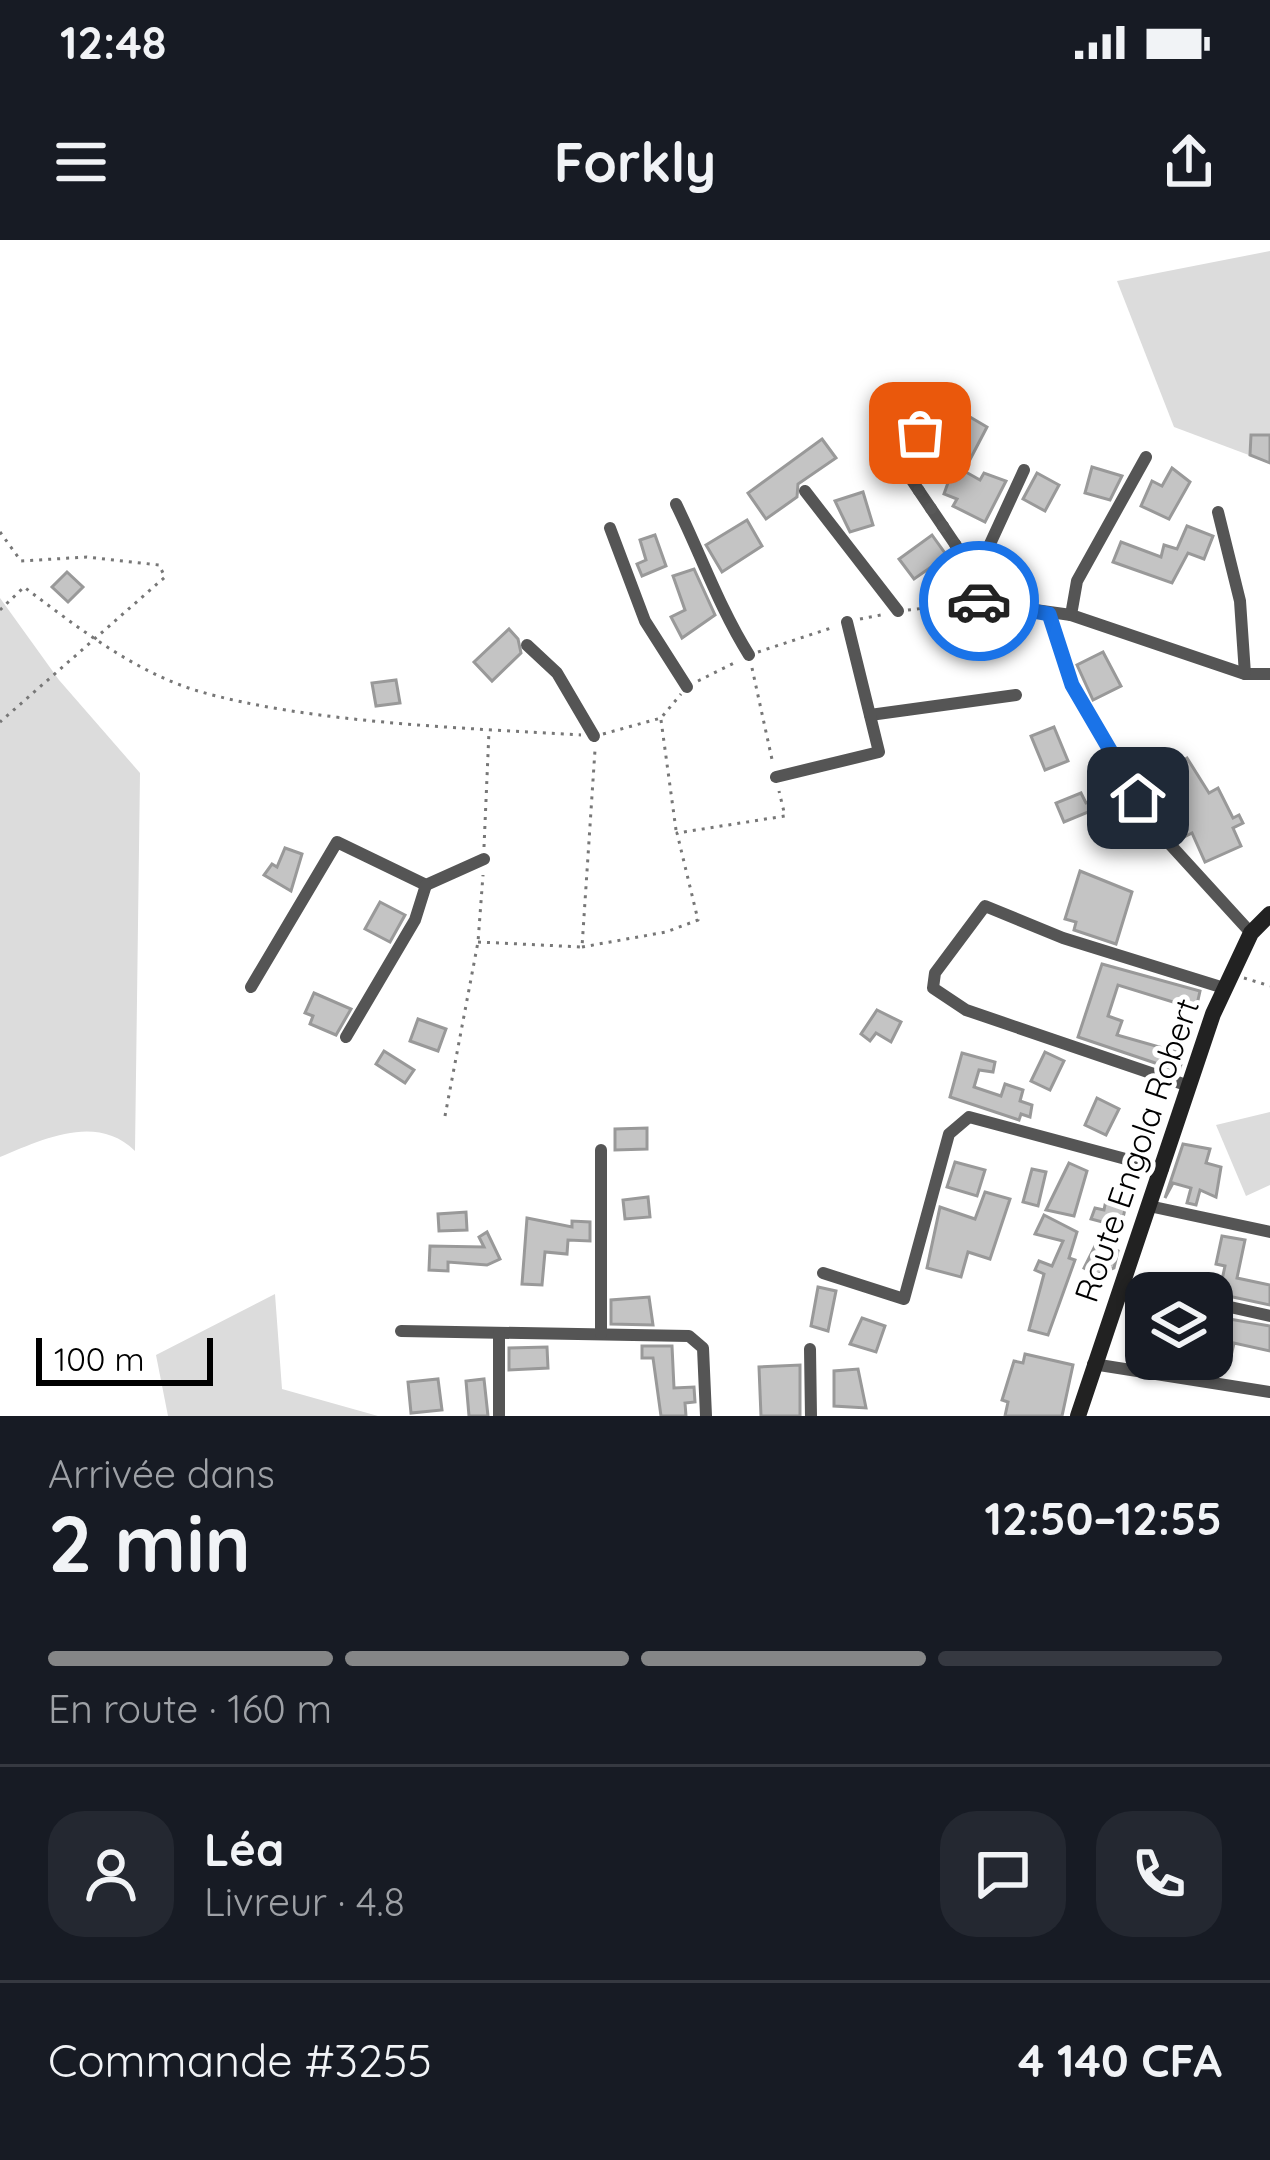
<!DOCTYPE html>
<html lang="fr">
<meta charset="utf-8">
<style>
body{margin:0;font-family:Quicksand,sans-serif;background:#242831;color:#f1f3f6;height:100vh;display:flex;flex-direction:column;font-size:45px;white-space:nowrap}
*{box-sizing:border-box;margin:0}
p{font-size:39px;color:#9ea1a6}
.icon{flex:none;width:66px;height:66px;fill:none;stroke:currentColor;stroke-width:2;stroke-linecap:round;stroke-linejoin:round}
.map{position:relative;height:1176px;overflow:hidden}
.drawer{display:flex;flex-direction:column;background:#171b24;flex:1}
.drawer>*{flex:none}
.controls{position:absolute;left:1125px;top:1032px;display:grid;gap:24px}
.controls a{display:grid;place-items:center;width:108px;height:108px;border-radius:24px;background:#171b24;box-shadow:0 3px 9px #0004;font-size:60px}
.scale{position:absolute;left:36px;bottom:30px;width:177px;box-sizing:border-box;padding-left:12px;border:6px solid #000;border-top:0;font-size:33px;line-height:42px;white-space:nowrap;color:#000;-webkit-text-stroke:9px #fff;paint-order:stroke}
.pin{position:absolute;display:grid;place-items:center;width:102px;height:102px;color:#fff;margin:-51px;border-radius:24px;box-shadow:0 6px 18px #0006}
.courier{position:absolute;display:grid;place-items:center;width:120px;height:120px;margin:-60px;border:9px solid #1a73e8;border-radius:50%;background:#fff;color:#222;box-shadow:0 3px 15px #0007}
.overview em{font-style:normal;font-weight:800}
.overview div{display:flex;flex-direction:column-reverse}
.overview{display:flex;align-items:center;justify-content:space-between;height:204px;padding:0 48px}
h1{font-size:78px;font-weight:800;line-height:90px}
.bar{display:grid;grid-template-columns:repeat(4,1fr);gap:18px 12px;align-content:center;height:144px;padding:0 48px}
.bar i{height:15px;border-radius:9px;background:#363941}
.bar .active{background:#858687}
.bar p{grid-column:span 4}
.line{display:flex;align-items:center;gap:30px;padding:0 48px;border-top:3px solid #363941}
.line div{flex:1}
.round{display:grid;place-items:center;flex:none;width:126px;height:126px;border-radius:36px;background:#242831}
.status{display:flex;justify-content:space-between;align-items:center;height:84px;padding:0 60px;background:#171b24;direction:ltr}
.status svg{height:33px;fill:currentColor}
header{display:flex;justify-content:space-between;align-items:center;height:156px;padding:0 48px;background:#171b24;font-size:54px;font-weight:800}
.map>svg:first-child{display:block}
.green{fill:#dcdcdc}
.building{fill:#c4c4c4;stroke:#999;stroke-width:3}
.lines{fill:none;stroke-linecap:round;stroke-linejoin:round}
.path{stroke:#777;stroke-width:3;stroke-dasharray:3 6;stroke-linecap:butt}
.street{stroke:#555;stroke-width:12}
.secondary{stroke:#222;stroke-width:16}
.done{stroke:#595959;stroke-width:12;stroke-dasharray:0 21.6}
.route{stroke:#1a73e8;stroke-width:15}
.labels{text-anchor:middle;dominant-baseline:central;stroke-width:10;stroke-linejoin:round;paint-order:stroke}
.street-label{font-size:33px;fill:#000;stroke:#fff}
</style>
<div class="status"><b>12:48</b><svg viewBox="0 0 49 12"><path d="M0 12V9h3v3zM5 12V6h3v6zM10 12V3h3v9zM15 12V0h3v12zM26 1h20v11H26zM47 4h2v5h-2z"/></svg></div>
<header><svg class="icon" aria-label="menu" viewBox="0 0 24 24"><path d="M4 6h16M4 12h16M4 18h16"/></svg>Forkly<svg class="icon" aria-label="share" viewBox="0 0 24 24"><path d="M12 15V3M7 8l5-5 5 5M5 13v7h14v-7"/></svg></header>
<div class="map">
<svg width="1270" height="1176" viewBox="0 0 1270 1176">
<rect width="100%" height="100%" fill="#fff"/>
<g class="green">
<polygon points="1270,11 1270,223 1174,187 1117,41"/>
<path d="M0,358L59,440L140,533L135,911C97,873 43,899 0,917Z"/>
<polygon points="1270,872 1270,945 1246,956 1216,885"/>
<polygon points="275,1054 282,1149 378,1176 168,1176 156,1115"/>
</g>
<g class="building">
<polygon points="970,177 987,187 964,231 980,240 984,233 1006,241 985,282 953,266 957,259 944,254 949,240 920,222 931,203 948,214"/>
<polygon points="1251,195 1270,195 1270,223 1250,215"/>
<polygon points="822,199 836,218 798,244 797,257 766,279 748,253"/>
<polygon points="1092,227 1122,236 1110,260 1085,253"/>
<polygon points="1172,228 1190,242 1169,279 1141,266 1152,241 1162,246"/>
<polygon points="1037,233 1059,245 1045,271 1023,259"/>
<polygon points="863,252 873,285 850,292 835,261"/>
<polygon points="747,280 762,306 722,332 706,305"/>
<polygon points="1187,286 1213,296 1204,319 1188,313 1172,343 1113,322 1121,302 1161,317 1164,305 1177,309"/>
<polygon points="655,295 666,326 642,336 637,324 646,320 640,300"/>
<polygon points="932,295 947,316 914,339 899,319"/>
<polygon points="694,329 715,375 682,398 671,377 685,370 673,336"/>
<polygon points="67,332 83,347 68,362 52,347"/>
<polygon points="509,389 518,399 521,413 492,441 474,422"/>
<polygon points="1103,412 1121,446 1093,460 1077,425"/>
<polygon points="396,440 400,463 376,466 372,443"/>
<polygon points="1054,487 1068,521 1045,530 1031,496"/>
<polygon points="1187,518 1209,553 1218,548 1233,578 1239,575 1243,583 1233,588 1241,606 1205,622 1192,593 1180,599 1163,567 1157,570 1143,546"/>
<polygon points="1081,553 1086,563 1095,560 1098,568 1064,582 1056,563"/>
<polygon points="285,608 302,614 291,651 264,635 272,624 277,627"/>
<polygon points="1080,631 1132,652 1116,704 1074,690 1076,682 1065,679"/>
<polygon points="380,662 405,675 390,702 365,689"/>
<polygon points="1102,724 1200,751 1196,769 1118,745 1108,776 1122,781 1117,795 1184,814 1179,831 1078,797"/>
<polygon points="314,753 351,769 336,795 310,784 313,776 305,773"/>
<polygon points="877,770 901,782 891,802 876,793 870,801 861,794"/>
<polygon points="418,779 446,789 438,811 410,801"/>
<polygon points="384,811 414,830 405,843 376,824"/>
<polygon points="1045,812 1064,821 1050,850 1031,841"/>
<polygon points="962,813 995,822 993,832 979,830 974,847 1001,856 1005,844 1023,850 1020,861 1032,865 1030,877 1021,874 1019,880 950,857"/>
<polygon points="1097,858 1119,869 1106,895 1085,885"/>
<polygon points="647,888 647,909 615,910 615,889"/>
<polygon points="1183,904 1210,909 1206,923 1221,927 1216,957 1200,950 1196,965 1187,963 1191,948 1173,943 1165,958"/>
<polygon points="955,922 985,930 977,956 947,947"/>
<polygon points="1069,923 1087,931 1074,976 1046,970"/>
<polygon points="1032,929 1046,932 1038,966 1023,962"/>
<polygon points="985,952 1010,959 990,1019 968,1012 961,1037 927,1028 940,967 975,979"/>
<polygon points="1107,955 1127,960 1121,987 1091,979 1095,968 1104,970"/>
<polygon points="648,957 650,977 625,979 623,960"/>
<polygon points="466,972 467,990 439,991 438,974"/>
<polygon points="1044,975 1077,992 1069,1018 1075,1020 1048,1095 1029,1090 1044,1034 1035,1030 1039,1021 1052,1026 1063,1001 1035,994"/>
<polygon points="527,978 572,987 572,981 590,982 590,1001 568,1000 567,1014 545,1012 542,1045 522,1044"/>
<polygon points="487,992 500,1019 487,1025 448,1022 448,1031 429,1030 430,1006 484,1007 479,997"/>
<polygon points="1222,996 1245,1000 1237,1038 1270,1045 1270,1065 1219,1054 1225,1026 1216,1024"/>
<polygon points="1097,1002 1118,1011 1114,1028 1097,1035 1084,1028"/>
<polygon points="818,1047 836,1051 828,1091 811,1086"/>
<polygon points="649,1057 653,1085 611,1084 611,1060"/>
<polygon points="1212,1076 1270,1086 1270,1111 1234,1103 1232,1112 1212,1107"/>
<polygon points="862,1078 885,1086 876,1112 850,1104"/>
<polygon points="642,1106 672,1106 674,1148 694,1147 695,1162 685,1163 686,1176 661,1176 653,1118 642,1118"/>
<polygon points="547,1107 548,1128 509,1130 509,1108"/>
<polygon points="1025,1114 1073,1125 1062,1176 1005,1176 1008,1162 1002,1160 1014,1121 1023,1123"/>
<polygon points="800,1125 800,1176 761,1176 759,1127"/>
<polygon points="858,1129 866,1168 834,1166 834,1131"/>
<polygon points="438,1139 442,1170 411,1173 408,1142"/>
<polygon points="484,1139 488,1176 469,1176 466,1141"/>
</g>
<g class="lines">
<g class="path">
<polyline points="0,292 21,321 87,317 159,325 165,337 0,482"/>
<path d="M0,370L24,347C76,386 134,432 198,451C309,483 464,488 581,495"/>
<polyline points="908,370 969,363"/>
<polyline points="860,379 886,374"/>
<polyline points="758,412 834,387"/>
<polyline points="752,428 773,524"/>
<polyline points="698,441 738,421"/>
<polyline points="661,480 676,590"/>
<polyline points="603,494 661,478 681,454"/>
<polyline points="484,607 489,491"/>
<polyline points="478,702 582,707 595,510"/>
<polyline points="582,707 666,692 698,680 677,593 785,576 779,551"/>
<polyline points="1244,738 1270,746"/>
<polyline points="445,876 478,702 483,635"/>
</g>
<g class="street">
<polyline points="934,168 905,218 913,242 980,341"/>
<polyline points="1146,217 1077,341 1071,375 1245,434 1270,434"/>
<polyline points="1024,230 984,317 979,362 1071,375"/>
<polyline points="805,251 898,371"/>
<path d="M676,264C701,315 719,367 749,415"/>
<polyline points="1218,272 1240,361 1245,434"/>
<polyline points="610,288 645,381 687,447"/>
<polyline points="1049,374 1072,444 1156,589 1251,693"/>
<polyline points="527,405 557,433 594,496"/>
<polyline points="870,475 1016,455"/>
<polyline points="776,537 879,512 847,382"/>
<polyline points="251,747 337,602 426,645 484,619"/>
<polyline points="346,797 415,680 426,645"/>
<polyline points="1189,846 966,770 933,748 935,733 985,666 1063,698 1224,748"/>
<polyline points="1149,966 1270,992"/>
<polyline points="823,1033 904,1059 949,894 969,877 1163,929"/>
<polyline points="1120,1054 1146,1054"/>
<polyline points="1212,1063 1270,1076"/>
<polyline points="401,1091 689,1096 703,1108 706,1176"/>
<polyline points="499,1093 499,1176"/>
<polyline points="601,1094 601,910"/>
<polyline points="810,1109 811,1176"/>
<polyline points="1093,1124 1270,1152"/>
</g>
<polyline class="secondary" points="1078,1176 1213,774 1251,693 1270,674"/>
</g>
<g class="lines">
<polyline class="done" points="920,193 905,218 913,242 981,342 979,361"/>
<polyline class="route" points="979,361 1049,374 1072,445 1138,558"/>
</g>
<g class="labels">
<g class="street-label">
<text transform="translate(1136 910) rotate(-71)">Route Engola Robert</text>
</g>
</g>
</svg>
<div class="controls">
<a><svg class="icon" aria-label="layers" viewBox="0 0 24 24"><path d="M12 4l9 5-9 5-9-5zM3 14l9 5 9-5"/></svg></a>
</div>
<div class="scale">100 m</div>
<div class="pin" style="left:920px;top:193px;background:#ea580c"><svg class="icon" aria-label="bag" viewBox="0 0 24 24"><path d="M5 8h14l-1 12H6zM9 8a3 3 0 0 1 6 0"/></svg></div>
<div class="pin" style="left:1138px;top:558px;background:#1f2937"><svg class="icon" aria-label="home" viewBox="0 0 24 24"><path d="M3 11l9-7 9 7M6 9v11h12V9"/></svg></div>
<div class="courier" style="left:979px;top:361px"><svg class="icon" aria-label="car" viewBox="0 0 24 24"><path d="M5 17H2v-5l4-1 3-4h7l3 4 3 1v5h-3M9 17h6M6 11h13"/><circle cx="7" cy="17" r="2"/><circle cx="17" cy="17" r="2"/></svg></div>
</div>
<section class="drawer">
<div class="overview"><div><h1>2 min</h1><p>Arrivée dans</p></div><em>12:50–12:55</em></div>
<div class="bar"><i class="active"></i><i class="active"></i><i class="active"></i><i></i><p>En route · 160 m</p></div>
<div class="line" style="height:216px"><a class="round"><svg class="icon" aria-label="person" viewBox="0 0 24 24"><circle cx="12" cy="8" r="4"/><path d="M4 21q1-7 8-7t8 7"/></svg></a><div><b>Léa</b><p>Livreur · 4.8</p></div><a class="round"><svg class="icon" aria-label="chat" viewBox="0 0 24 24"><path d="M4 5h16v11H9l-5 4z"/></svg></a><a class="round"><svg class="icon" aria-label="phone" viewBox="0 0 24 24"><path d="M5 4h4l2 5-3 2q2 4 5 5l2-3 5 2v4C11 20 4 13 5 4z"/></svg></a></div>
<div class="line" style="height:156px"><div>Commande #3255</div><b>4 140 CFA</b></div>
</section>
